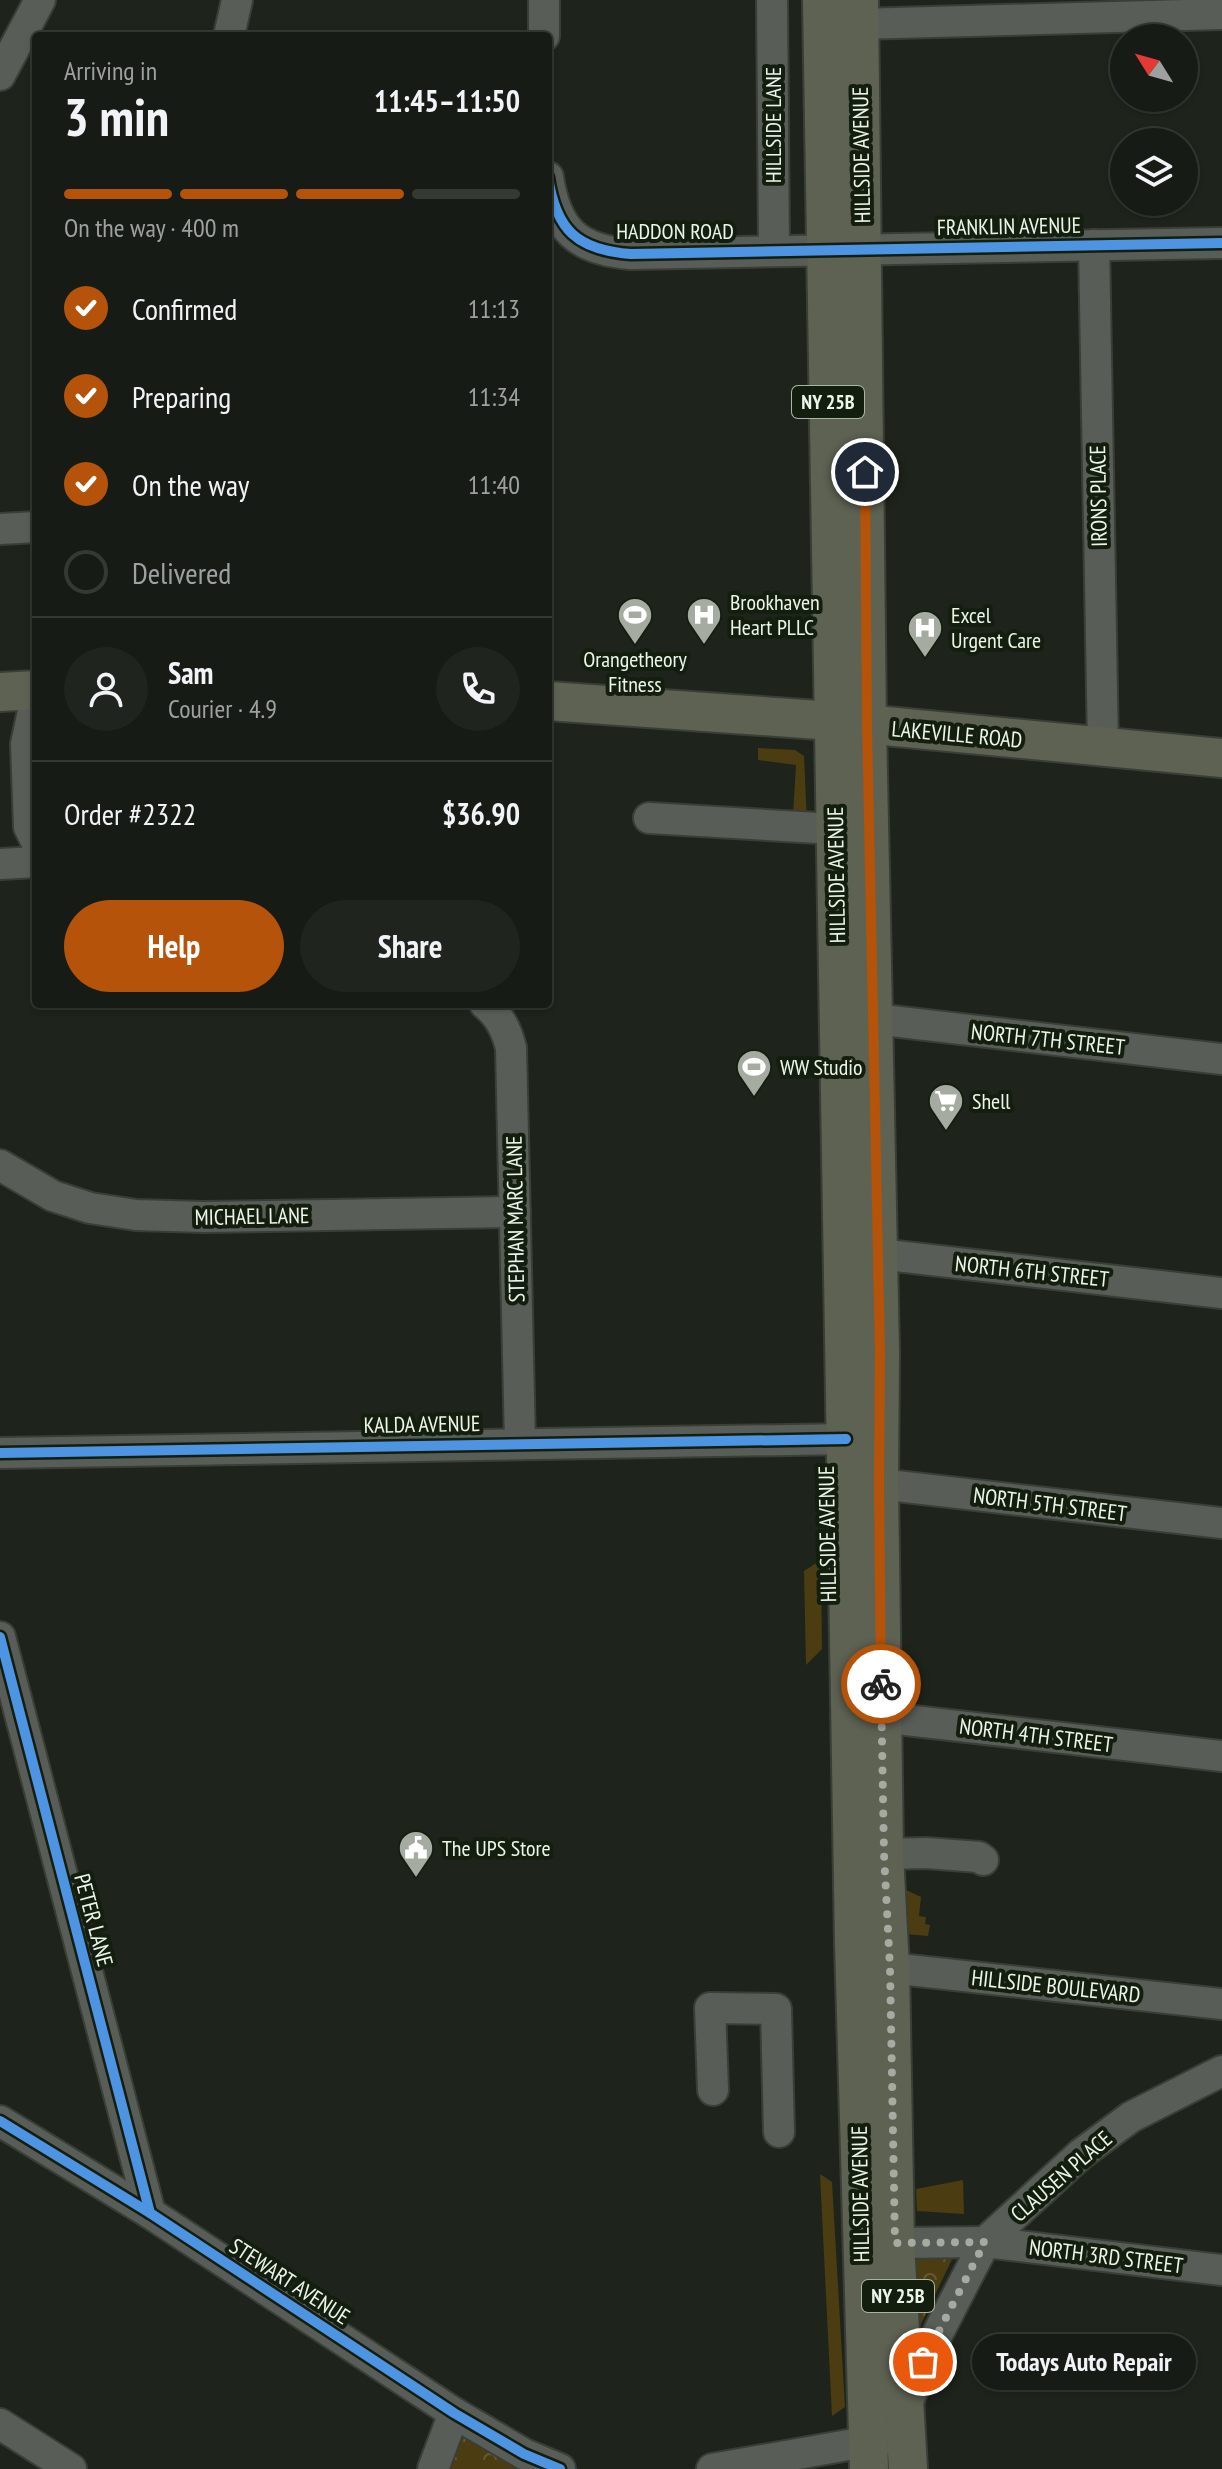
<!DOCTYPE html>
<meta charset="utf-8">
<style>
body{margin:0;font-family:"PT Sans Narrow",sans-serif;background:#1f241e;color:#f1f3f6;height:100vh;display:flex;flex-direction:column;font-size:30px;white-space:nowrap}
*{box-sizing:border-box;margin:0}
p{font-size:26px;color:#9ea1a0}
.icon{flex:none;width:44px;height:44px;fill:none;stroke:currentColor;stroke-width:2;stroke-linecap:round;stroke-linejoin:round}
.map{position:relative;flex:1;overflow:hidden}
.side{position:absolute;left:32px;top:32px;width:520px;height:976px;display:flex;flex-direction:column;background:#161b15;border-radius:8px;box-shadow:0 2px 6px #0004,0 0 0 2px #353934}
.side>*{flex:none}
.needle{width:52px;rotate:307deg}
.buttons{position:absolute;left:1110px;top:24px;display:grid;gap:16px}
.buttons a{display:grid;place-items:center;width:88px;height:88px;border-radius:50%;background:#161b15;box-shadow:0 2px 6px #0004,0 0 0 2px #353934;font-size:40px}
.pin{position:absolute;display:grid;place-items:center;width:68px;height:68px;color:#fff;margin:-34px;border:4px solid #fff;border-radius:50%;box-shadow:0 2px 8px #0007}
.courier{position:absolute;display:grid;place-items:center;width:80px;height:80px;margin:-40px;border:6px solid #b45309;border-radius:50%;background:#fff;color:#222;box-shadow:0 2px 10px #0007}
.bubble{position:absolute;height:56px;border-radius:28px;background:#161b15;box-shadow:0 2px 6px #0004,0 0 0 2px #353934;font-size:26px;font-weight:800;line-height:56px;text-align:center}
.head em{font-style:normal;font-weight:800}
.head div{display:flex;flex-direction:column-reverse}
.head{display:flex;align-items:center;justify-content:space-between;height:136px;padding:0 32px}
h1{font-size:52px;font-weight:800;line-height:60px}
.bar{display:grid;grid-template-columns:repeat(4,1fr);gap:12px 8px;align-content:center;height:96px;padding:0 32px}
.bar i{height:10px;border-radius:6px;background:#353934}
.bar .selected{background:#b45309}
.bar p{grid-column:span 4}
.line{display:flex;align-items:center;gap:20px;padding:0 32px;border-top:2px solid #353934}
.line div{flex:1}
.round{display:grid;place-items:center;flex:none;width:84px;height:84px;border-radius:42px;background:#1f241e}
ol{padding:0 32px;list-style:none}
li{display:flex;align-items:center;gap:24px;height:88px}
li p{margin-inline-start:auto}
li .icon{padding:8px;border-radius:50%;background:#b45309;color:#fff;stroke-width:4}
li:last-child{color:#9ea1a0}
li i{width:44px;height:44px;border:4px solid #353934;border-radius:50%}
.action{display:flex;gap:16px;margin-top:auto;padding:16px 32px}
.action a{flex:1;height:92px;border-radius:48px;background:#b45309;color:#fff;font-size:32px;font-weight:800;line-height:92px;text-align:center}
.action a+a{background:#1f241e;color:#f1f3f6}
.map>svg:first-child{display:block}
.forest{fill:url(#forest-crowns)}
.garden{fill:#4b3c12}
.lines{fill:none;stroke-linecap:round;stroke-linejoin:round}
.minor-casing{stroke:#393f37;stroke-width:34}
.major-casing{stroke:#393f37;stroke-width:42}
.minor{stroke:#595d57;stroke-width:30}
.major{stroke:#5e6253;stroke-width:38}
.cycleway-casing{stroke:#141e0f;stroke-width:15}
.cycleway{stroke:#4d94e3;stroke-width:10}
.done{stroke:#a5aba1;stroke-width:8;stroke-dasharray:0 14.4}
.route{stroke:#b45309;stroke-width:10}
.labels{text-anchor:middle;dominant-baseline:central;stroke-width:8;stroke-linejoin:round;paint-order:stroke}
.shield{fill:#141e0f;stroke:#acb4a8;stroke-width:2}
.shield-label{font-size:20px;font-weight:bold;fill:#edf4e9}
.street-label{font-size:22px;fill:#edf4e9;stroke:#141e0f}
.poi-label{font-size:22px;fill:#edf4e9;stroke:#141e0f;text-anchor:start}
</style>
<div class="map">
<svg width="1222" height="2469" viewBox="0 0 1222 2469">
<defs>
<pattern id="forest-crowns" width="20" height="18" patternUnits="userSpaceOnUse" patternTransform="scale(2)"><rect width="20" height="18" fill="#4b3c12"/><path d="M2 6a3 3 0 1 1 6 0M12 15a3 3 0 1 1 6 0" fill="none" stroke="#655934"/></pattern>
</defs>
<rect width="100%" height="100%" fill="#1e241c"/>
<g class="forest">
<polygon points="914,2249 954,2255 920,2326 917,2329"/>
<polygon points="462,2428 542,2469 446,2469"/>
</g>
<g class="garden">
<polygon points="758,748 795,750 804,756 807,823 793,815 796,765 758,760"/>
<polygon points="821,1560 822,1649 806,1665 804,1571"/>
<polygon points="904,1889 921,1897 919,1916 926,1917 925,1924 930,1925 928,1936 906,1934"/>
<polygon points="820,2174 832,2182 845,2407 832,2416"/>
<polygon points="963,2180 964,2214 917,2211 916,2189"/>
</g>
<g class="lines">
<defs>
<g id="minor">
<polyline points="544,0 544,36"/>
<polyline points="772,0 774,251"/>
<polyline points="859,24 1222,14"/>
<polyline points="229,36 237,0"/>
<polyline points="0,75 40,0"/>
<path d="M548,177C556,230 577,250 631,254L1222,243"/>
<polyline points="1094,245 1103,748"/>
<polyline points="0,529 36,527"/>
<polyline points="36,697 26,744 29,827 36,841"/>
<polyline points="649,818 835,829"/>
<polyline points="0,864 36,862"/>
<path d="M485,1004C499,1015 507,1031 511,1048L520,1443"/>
<polyline points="874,1019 1222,1059"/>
<polyline points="0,1165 53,1196 90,1208 136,1215 204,1217 515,1212"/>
<polyline points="858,1254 878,1254 1222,1293"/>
<polyline points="0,1453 846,1439"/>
<polyline points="879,1484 1222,1523"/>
<polyline points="0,1637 150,2213"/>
<polyline points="862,1715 1222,1756"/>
<polyline points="884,1854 926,1853 979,1857 983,1860"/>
<polyline points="890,1968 1222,2004"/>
<polyline points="713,2090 710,2008 776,2009 779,2132"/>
<polyline points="0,2121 150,2213 454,2413 524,2454 560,2469"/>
<polyline points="895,2243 985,2242 1222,2270"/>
<polyline points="908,2402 923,2362 985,2242 1081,2154 1131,2117 1222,2071"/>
<polyline points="0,2424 71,2469"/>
<polyline points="433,2469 454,2413"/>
<polyline points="712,2469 888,2438"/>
</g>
<g id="major">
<polyline points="822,0 854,1943 869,2469"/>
<polyline points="859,0 867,726 880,1352 879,1484 884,1854 890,1968 895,2243 908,2469"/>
<polyline points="0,692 36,690"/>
<polyline points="548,701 833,721 1222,758"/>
</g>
</defs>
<use href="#minor" class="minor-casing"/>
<use href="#major" class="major-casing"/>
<use href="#minor" class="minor"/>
<use href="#major" class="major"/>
<defs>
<g id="cycleway">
<path d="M548,177C556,230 577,250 631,254L1222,243"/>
<polyline points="0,1453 846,1439"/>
<polyline points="0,1637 150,2213"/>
<polyline points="0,2121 150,2213 454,2413 524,2454 560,2469"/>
</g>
</defs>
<use href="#cycleway" class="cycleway-casing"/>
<use href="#cycleway" class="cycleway"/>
</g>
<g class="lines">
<polyline class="done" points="881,1684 884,1854 890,1968 895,2243 985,2242 923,2362"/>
<polyline class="route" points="865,472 867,726 880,1352 879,1484 881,1684"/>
</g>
<defs>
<symbol id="stadium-pin" viewBox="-11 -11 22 30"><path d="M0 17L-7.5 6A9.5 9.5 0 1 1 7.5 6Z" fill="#a5aba1" stroke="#141e0f"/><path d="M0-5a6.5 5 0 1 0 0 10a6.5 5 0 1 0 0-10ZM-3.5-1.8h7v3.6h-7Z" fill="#fff"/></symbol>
<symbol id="hospital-pin" viewBox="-11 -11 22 30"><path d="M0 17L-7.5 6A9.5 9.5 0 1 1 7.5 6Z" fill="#a5aba1" stroke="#141e0f"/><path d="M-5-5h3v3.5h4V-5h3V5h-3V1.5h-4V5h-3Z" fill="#fff"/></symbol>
<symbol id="supermarket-pin" viewBox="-11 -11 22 30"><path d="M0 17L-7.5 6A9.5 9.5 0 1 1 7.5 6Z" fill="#a5aba1" stroke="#141e0f"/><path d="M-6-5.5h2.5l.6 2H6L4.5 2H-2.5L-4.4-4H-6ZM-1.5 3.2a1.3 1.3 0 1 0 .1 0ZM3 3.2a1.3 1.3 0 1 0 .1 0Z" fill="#fff"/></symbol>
<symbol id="civic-pin" viewBox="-11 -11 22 30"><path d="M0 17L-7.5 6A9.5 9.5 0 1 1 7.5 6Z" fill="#a5aba1" stroke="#141e0f"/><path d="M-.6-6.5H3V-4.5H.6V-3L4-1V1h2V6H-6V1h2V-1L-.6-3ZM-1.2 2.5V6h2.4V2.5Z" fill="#fff"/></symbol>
</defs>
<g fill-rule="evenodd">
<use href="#stadium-pin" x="615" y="595" width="40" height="54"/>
<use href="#hospital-pin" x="684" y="595" width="40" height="54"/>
<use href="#hospital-pin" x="905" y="608" width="40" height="54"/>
<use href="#stadium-pin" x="734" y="1047" width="40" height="54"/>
<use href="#supermarket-pin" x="926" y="1081" width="40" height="54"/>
<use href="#civic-pin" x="396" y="1828" width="40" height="54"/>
</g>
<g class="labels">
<g class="shield">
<rect x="792" y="386" width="72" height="32" rx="6"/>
<rect x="862" y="2280" width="72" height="32" rx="6"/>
</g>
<g class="shield-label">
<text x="828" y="402">NY 25B</text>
<text x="898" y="2296">NY 25B</text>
</g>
<g class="street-label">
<text transform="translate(773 125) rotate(-90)">HILLSIDE LANE</text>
<text transform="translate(861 155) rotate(-91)">HILLSIDE AVENUE</text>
<text transform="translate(1009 226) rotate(-1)">FRANKLIN AVENUE</text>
<text x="675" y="231">HADDON ROAD</text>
<text transform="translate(1098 496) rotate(-91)">IRONS PLACE</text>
<text transform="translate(957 734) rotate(5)">LAKEVILLE ROAD</text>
<text transform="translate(836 875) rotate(-91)">HILLSIDE AVENUE</text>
<text transform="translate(1048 1039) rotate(6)">NORTH 7TH STREET</text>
<text transform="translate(252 1216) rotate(-1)">MICHAEL LANE</text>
<text transform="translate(515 1219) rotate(-91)">STEPHAN MARC LANE</text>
<text transform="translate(1032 1271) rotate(6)">NORTH 6TH STREET</text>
<text transform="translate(422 1424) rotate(-1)">KALDA AVENUE</text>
<text transform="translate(1050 1504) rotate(7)">NORTH 5TH STREET</text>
<text transform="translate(827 1534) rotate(-91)">HILLSIDE AVENUE</text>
<text transform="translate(1036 1735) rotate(7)">NORTH 4TH STREET</text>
<text transform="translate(94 1920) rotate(75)">PETER LANE</text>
<text transform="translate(1056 1986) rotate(6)">HILLSIDE BOULEVARD</text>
<text transform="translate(1061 2176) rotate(-41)">CLAUSEN PLACE</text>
<text transform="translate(860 2194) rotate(-91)">HILLSIDE AVENUE</text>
<text transform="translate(1106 2256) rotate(7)">NORTH 3RD STREET</text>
<text transform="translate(290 2281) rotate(33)">STEWART AVENUE</text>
</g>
<g class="poi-label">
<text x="730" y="602">Brookhaven<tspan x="730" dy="25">Heart PLLC</tspan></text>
<text x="951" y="615">Excel<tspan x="951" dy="25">Urgent Care</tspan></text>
<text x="635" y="659" text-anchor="middle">Orangetheory<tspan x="635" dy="25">Fitness</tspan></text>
<text x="780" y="1067">WW Studio</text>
<text x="972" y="1101">Shell</text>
<text x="442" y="1848">The UPS Store</text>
</g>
</g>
</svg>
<div class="buttons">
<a><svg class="needle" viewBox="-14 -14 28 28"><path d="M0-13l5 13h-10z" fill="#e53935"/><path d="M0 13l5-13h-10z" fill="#9ea1a0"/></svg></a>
<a><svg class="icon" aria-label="layers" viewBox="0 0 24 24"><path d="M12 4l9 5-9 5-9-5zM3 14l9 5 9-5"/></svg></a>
</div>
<div class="pin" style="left:923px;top:2362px;background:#ea580c"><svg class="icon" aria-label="bag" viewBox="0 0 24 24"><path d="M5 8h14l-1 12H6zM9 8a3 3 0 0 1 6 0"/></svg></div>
<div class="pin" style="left:865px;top:472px;background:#1f2937"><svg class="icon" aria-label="home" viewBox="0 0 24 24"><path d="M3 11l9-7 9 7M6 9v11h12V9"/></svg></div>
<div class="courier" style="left:881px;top:1684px"><svg class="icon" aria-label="bike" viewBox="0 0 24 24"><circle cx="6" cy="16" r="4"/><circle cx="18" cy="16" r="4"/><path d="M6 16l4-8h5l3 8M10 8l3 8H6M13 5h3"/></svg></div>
<div class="bubble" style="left:972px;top:2334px;width:224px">Todays Auto Repair</div>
<section class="side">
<div class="head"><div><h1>3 min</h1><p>Arriving in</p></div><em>11:45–11:50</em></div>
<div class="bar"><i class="selected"></i><i class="selected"></i><i class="selected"></i><i></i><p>On the way · 400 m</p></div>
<ol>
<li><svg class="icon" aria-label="check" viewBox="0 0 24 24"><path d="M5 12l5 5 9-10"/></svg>Confirmed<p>11:13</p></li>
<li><svg class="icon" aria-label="check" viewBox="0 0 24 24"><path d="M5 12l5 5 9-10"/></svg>Preparing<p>11:34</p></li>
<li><svg class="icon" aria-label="check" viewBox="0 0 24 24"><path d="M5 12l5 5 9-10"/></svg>On the way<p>11:40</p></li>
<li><i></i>Delivered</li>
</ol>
<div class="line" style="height:144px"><a class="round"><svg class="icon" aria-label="person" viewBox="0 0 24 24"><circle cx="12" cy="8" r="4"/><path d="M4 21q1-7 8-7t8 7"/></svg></a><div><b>Sam</b><p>Courier · 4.9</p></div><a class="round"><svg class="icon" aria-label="phone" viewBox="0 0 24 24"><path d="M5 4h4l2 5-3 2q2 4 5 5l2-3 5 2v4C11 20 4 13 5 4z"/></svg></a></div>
<div class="line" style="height:104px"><div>Order #2322</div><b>$36.90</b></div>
<div class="action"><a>Help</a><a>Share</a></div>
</section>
</div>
